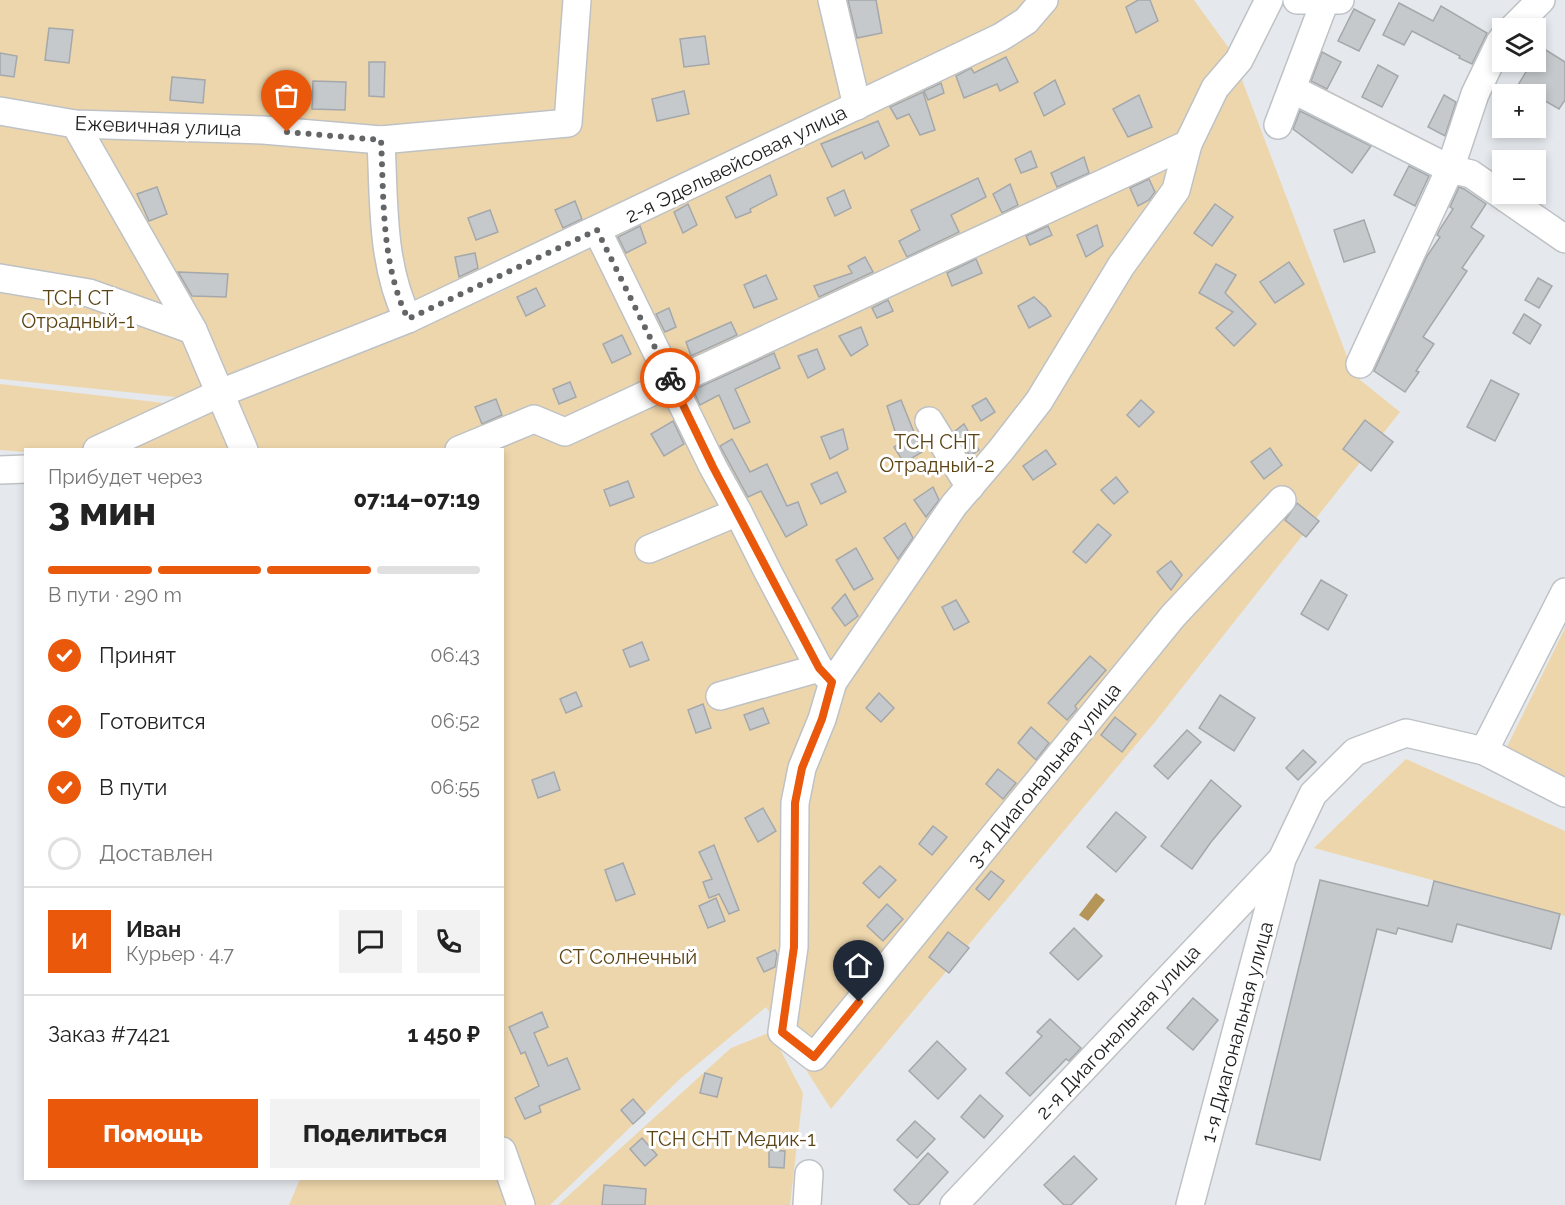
<!DOCTYPE html>
<html lang="ru">
<meta charset="utf-8">
<style>
body{margin:0;font-family:Raleway,sans-serif;background:#f2f2f2;color:#222;height:100vh;display:flex;flex-direction:column;font-size:22px;white-space:nowrap}
*{box-sizing:border-box;margin:0}
p{font-size:20px;color:#767676}
.icon{flex:none;width:33px;height:33px;fill:none;stroke:currentColor;stroke-width:2;stroke-linecap:round;stroke-linejoin:round}
.map{position:relative;flex:1;overflow:hidden}
.panel{position:absolute;left:24px;top:448px;width:480px;height:732px;display:flex;flex-direction:column;background:#fff;border-radius:0px;box-shadow:0 3px 9px #0003}
.panel>*{flex:none}
.controls{position:absolute;left:1492px;top:18px;display:grid;gap:12px}
.controls a{display:grid;place-items:center;width:54px;height:54px;border-radius:0px;background:#fff;box-shadow:0 3px 9px #0003;font-size:30px}
.pin{position:absolute;display:grid;place-items:center;width:51px;height:51px;color:#fff;margin:-62px -26px;border-radius:50% 50% 50% 0;rotate:-45deg;box-shadow:0 0 6px #0007}
.pin .icon{rotate:45deg}
.courier{position:absolute;display:grid;place-items:center;width:60px;height:60px;margin:-30px;border:4px solid #ea580c;border-radius:50%;background:#fff;color:#222;box-shadow:0 2px 8px #0007}
.headline em{font-style:normal;font-weight:800}
.headline div{display:flex;flex-direction:column-reverse}
.headline{display:flex;align-items:center;justify-content:space-between;height:102px;padding:0 24px}
h1{font-size:39px;font-weight:800;line-height:45px}
.bar{display:grid;grid-template-columns:repeat(4,1fr);gap:9px 6px;align-content:center;height:72px;padding:0 24px}
.bar i{height:8px;border-radius:4px;background:#e0e0e0}
.bar .active{background:#ea580c}
.bar p{grid-column:span 4}
.line{display:flex;align-items:center;gap:15px;padding:0 24px;border-top:2px solid #e0e0e0}
.line div{flex:1}
.round{display:grid;place-items:center;flex:none;width:63px;height:63px;border-radius:0px;background:#f2f2f2}
ol{padding:0 24px;list-style:none}
li{display:flex;align-items:center;gap:18px;height:66px}
li p{margin-inline-start:auto}
li .icon{padding:6px;border-radius:50%;background:#ea580c;color:#fff;stroke-width:4}
li:last-child{color:#767676}
li i{width:33px;height:33px;border:3px solid #e0e0e0;border-radius:50%}
.action{display:flex;gap:12px;margin-top:auto;padding:12px 24px}
.action a{flex:1;height:69px;border-radius:0px;background:#ea580c;color:#fff;font-size:24px;font-weight:800;line-height:69px;text-align:center}
.action a+a{background:#f2f2f2;color:#222}
.map>svg:first-child{display:block}
.green{fill:#eed6ac;fill-rule:evenodd}
.water{fill:#b69558}
.building{fill:#c5c9cc;stroke:#a4a8ab;stroke-width:1.5}
.lines{fill:none;stroke-linecap:round;stroke-linejoin:round}
.minor-casing{stroke:#bec2c5;stroke-width:30}
.minor{stroke:#fff;stroke-width:27}
.done{stroke:#636567;stroke-width:6;stroke-dasharray:0 10.8}
.route{stroke:#ea580c;stroke-width:8}
.labels{text-anchor:middle;dominant-baseline:central;stroke-width:6;stroke-linejoin:round;paint-order:stroke}
.street-label{font-size:20px;fill:#1d1e1f;stroke:#fff}
.park-label{font-size:20px;fill:#5b4313;stroke:#fff}
</style>
<div class="map">
<svg width="1565" height="1205" viewBox="0 0 1565 1205">
<rect width="100%" height="100%" fill="#e5e9ed"/>
<g class="green">
<path d="M0,0H1194L1231,51L1354,375L1400,412L1155,722L831,1109L766,1007L681,1078L550,1205H289L300,1179H502V450H26L25,452L0,450V384L207,408L204,400L0,379V120L71,134L162,304L88,132L0,116ZM569,257L498,293L432,319Z"/>
<polygon points="1565,628 1565,789 1501,759"/>
<polygon points="1406,759 1565,831 1565,916 1314,848"/>
<polygon points="771,1032 803,1093 790,1205 558,1205 731,1048"/>
</g>
<polygon class="water" points="1096,893 1105,900 1088,921 1079,915"/>
<g class="building">
<polygon points="848,0 876,0 882,33 857,38"/>
<polygon points="1138,0 1150,0 1158,21 1136,33 1126,7"/>
<polygon points="1399,3 1433,21 1441,6 1487,33 1472,64 1459,58 1460,56 1412,31 1404,45 1383,35"/>
<polygon points="1354,9 1375,20 1359,51 1338,41"/>
<polygon points="49,28 73,30 69,63 45,60"/>
<polygon points="705,36 709,64 684,67 680,39"/>
<polygon points="1541,47 1565,62 1565,100 1559,109 1518,85 1532,62 1536,62 1536,56"/>
<polygon points="1322,52 1341,62 1327,89 1311,81"/>
<polygon points="0,53 17,56 14,77 0,75"/>
<polygon points="1006,57 1018,82 1000,91 997,84 964,98 956,76 971,68 974,73"/>
<polygon points="369,62 385,62 384,97 369,96"/>
<polygon points="1378,65 1398,76 1382,107 1362,97"/>
<polygon points="172,77 205,80 203,103 170,100"/>
<polygon points="1055,80 1065,104 1044,116 1034,93"/>
<polygon points="313,81 346,82 345,110 312,109"/>
<polygon points="941,83 944,93 928,100 924,91"/>
<polygon points="684,91 689,114 657,121 652,99"/>
<polygon points="923,92 935,130 920,135 909,114 897,119 890,107"/>
<polygon points="1139,95 1152,127 1128,137 1113,109"/>
<polygon points="1444,95 1456,102 1445,136 1428,127"/>
<polygon points="1300,111 1371,146 1352,173 1293,129"/>
<polygon points="878,121 889,146 865,159 862,152 832,167 821,144"/>
<polygon points="1031,151 1037,167 1021,173 1015,159"/>
<polygon points="1084,157 1089,173 1057,187 1051,173"/>
<polygon points="1409,166 1429,176 1415,206 1394,195"/>
<polygon points="770,175 777,195 750,209 751,212 736,218 726,197"/>
<polygon points="978,178 986,197 951,215 959,232 907,257 899,241 920,230 911,210"/>
<polygon points="1149,179 1155,192 1149,200 1138,206 1130,188"/>
<polygon points="1010,184 1018,205 1002,213 993,194"/>
<polygon points="157,187 167,214 149,221 137,194"/>
<polygon points="1459,187 1464,189 1486,204 1471,227 1484,236 1462,268 1467,271 1423,337 1434,344 1416,371 1419,372 1405,392 1374,371 1427,256 1440,237 1437,235 1440,229 1453,209 1450,207"/>
<polygon points="844,190 851,208 835,216 827,198"/>
<polygon points="575,201 582,219 563,228 555,210"/>
<polygon points="688,204 697,225 683,233 674,212"/>
<polygon points="1215,204 1233,217 1212,246 1194,233"/>
<polygon points="490,210 498,232 476,240 468,218"/>
<polygon points="1364,220 1375,252 1344,262 1334,230"/>
<polygon points="1097,225 1103,246 1086,257 1077,235"/>
<polygon points="640,226 646,243 626,253 618,237"/>
<polygon points="1048,226 1052,235 1030,245 1026,236"/>
<polygon points="475,253 478,268 459,277 455,257"/>
<polygon points="865,257 873,272 819,297 814,286 852,273 848,266"/>
<polygon points="976,259 982,273 952,286 947,273"/>
<polygon points="1289,262 1304,284 1275,303 1260,282"/>
<polygon points="1216,264 1236,275 1225,293 1256,324 1234,346 1216,328 1233,312 1199,293"/>
<polygon points="178,272 228,274 226,297 192,296"/>
<polygon points="766,275 777,299 754,308 744,285"/>
<polygon points="1538,278 1552,286 1539,308 1525,300"/>
<polygon points="536,288 545,306 526,316 517,297"/>
<polygon points="1034,297 1046,308 1051,316 1029,328 1018,306"/>
<polygon points="888,300 893,311 877,318 872,308"/>
<polygon points="669,308 676,327 665,332 656,314"/>
<polygon points="1524,314 1541,325 1530,344 1513,333"/>
<polygon points="731,322 737,335 691,356 686,342"/>
<polygon points="861,327 868,345 851,356 839,336"/>
<polygon points="622,335 631,354 612,363 603,344"/>
<polygon points="817,349 825,369 808,378 798,356"/>
<polygon points="774,353 780,368 735,389 750,422 734,429 719,395 700,405 693,390"/>
<polygon points="1491,380 1519,394 1495,441 1467,427"/>
<polygon points="570,382 576,397 559,404 553,389"/>
<polygon points="986,398 995,412 981,421 972,406"/>
<polygon points="496,399 502,415 482,424 475,407"/>
<polygon points="901,400 922,452 904,463 894,447 899,444 887,406"/>
<polygon points="1141,400 1154,412 1139,427 1127,415"/>
<polygon points="1365,420 1393,442 1371,471 1343,449"/>
<polygon points="673,421 684,444 664,456 651,434"/>
<polygon points="964,424 979,450 970,456 954,432"/>
<polygon points="843,429 848,449 830,459 821,437"/>
<polygon points="732,439 750,472 767,464 787,506 798,502 807,525 786,537 761,491 748,497 720,446"/>
<polygon points="1270,448 1282,465 1264,479 1251,462"/>
<polygon points="1046,450 1056,464 1033,480 1023,466"/>
<polygon points="837,472 846,492 821,504 811,484"/>
<polygon points="1116,477 1128,492 1114,504 1101,490"/>
<polygon points="628,481 634,497 610,506 604,490"/>
<polygon points="933,487 939,500 926,517 914,500"/>
<polygon points="1297,503 1319,521 1306,537 1285,520"/>
<polygon points="905,523 913,538 898,559 884,538"/>
<polygon points="1098,524 1111,535 1086,563 1073,552"/>
<polygon points="856,548 873,579 854,590 836,560"/>
<polygon points="1171,561 1182,575 1171,590 1157,572"/>
<polygon points="1321,580 1347,595 1328,630 1301,614"/>
<polygon points="845,594 858,616 845,626 832,608"/>
<polygon points="956,600 969,622 954,630 942,607"/>
<polygon points="642,642 649,660 630,667 623,650"/>
<polygon points="1090,656 1106,670 1075,706 1077,709 1067,720 1048,703"/>
<polygon points="576,692 582,706 566,713 560,699"/>
<polygon points="879,693 894,708 881,722 866,708"/>
<polygon points="1220,695 1255,718 1234,751 1199,728"/>
<polygon points="703,704 711,728 696,733 688,710"/>
<polygon points="763,708 769,723 750,730 744,715"/>
<polygon points="1115,717 1136,734 1122,752 1101,735"/>
<polygon points="1031,727 1049,743 1036,760 1018,743"/>
<polygon points="1187,730 1201,742 1168,779 1154,766"/>
<polygon points="1303,750 1316,762 1298,780 1286,768"/>
<polygon points="998,769 1016,783 1003,799 986,784"/>
<polygon points="554,772 560,790 538,798 532,780"/>
<polygon points="1211,780 1241,806 1211,842 1192,869 1161,846"/>
<polygon points="763,808 776,831 758,842 745,818"/>
<polygon points="1116,812 1146,837 1116,872 1087,847"/>
<polygon points="933,826 947,837 932,855 919,844"/>
<polygon points="714,845 739,910 729,914 719,894 709,898 703,882 712,879 699,852"/>
<polygon points="623,863 635,894 616,901 605,870"/>
<polygon points="880,866 896,880 879,898 863,883"/>
<polygon points="991,871 1004,881 989,900 976,889"/>
<polygon points="1320,880 1428,906 1434,881 1560,914 1551,949 1457,924 1452,942 1398,928 1396,934 1377,929 1320,1160 1256,1144"/>
<polygon points="716,898 725,921 708,928 699,906"/>
<polygon points="887,904 903,919 883,941 867,926"/>
<polygon points="1074,928 1102,956 1078,980 1050,953"/>
<polygon points="948,932 969,948 949,973 929,957"/>
<polygon points="775,950 777,954 775,967 764,972 757,958"/>
<polygon points="1193,998 1218,1020 1193,1050 1167,1028"/>
<polygon points="542,1012 548,1027 534,1033 548,1066 567,1058 580,1089 539,1106 541,1112 525,1119 515,1098 539,1086 525,1052 521,1054 509,1027"/>
<polygon points="1050,1019 1081,1048 1069,1061 1066,1059 1030,1096 1006,1073 1042,1036 1037,1032"/>
<polygon points="937,1041 966,1069 938,1099 909,1071"/>
<polygon points="705,1073 722,1078 717,1097 700,1093"/>
<polygon points="980,1095 1003,1116 984,1138 961,1117"/>
<polygon points="633,1099 645,1113 633,1124 621,1110"/>
<polygon points="915,1121 935,1139 917,1158 897,1140"/>
<polygon points="642,1138 657,1155 645,1166 630,1149"/>
<polygon points="769,1150 785,1151 784,1168 769,1167"/>
<polygon points="928,1153 948,1172 918,1205 910,1205 894,1190"/>
<polygon points="1074,1156 1097,1179 1071,1205 1064,1205 1044,1185"/>
<polygon points="604,1185 646,1189 645,1205 602,1205"/>
</g>
<g class="lines">
<defs>
<g id="minor">
<polyline points="832,0 857,106"/>
<polyline points="1269,0 1239,60 1215,88 1188,144 1176,190 1121,266 1039,401 1001,450 954,505 833,682 822,719 802,768 795,803 794,947 782,1032 814,1057 1173,616 1282,500"/>
<polyline points="1297,0 1340,0"/>
<polyline points="1513,28 1541,0"/>
<polyline points="1292,89 1450,169 1471,174 1565,239"/>
<polyline points="0,111 75,124 263,130 381,140 568,123 577,0"/>
<polyline points="75,124 193,330 244,450"/>
<polyline points="1278,125 1325,1"/>
<path d="M381,140C384,200 381,265 408,319"/>
<polyline points="597,230 713,467 738,512 768,572 819,668 833,682"/>
<polyline points="0,278 89,293 193,330"/>
<polyline points="1360,364 1450,169 1475,94 1500,42 1503,38"/>
<polyline points="929,421 970,487"/>
<polyline points="97,450 218,394 408,319 1001,37 1026,21 1044,0"/>
<polyline points="459,450 534,419 565,432 1188,144"/>
<polyline points="0,470 26,469"/>
<polyline points="649,549 738,512"/>
<polyline points="720,696 819,668"/>
<polyline points="1484,751 1565,592"/>
<polyline points="502,1151 521,1205"/>
<polyline points="807,1205 809,1174"/>
<polyline points="954,1205 1281,860"/>
<polyline points="1190,1205 1282,859 1313,794 1355,752 1406,733 1484,751 1565,793"/>
</g>
</defs>
<use href="#minor" class="minor-casing"/>
<use href="#minor" class="minor"/>
</g>
<g class="lines">
<path class="done" d="M287,132L381,140C384,199 381,265 408,319L597,230L670,378"/>
<polyline class="route" points="670,378 713,467 819,668 832,682 822,719 802,768 795,803 794,947 782,1032 814,1057 859,1002"/>
</g>
<g class="labels">
<g class="street-label">
<text transform="translate(158 126) rotate(2)">Ежевичная улица</text>
<text transform="translate(736 164) rotate(-26)">2-я Эдельвейсовая улица</text>
<text transform="translate(1044 775) rotate(-51)">3-я Диагональная улица</text>
<text transform="translate(1118 1032) rotate(-47)">2-я Диагональная улица</text>
<text transform="translate(1237 1032) rotate(-75)">1-я Диагональная улица</text>
</g>
<g class="park-label">
<text x="78" y="298">ТСН СТ<tspan x="78" dy="23">Отрадный-1</tspan></text>
<text x="937" y="442">ТСН СНТ<tspan x="937" dy="23">Отрадный-2</tspan></text>
<text x="628" y="957">СТ Солнечный</text>
<text x="731" y="1139">ТСН СНТ Медик-1</text>
</g>
</g>
</svg>
<div class="controls">
<a><svg class="icon" aria-label="layers" viewBox="0 0 24 24"><path d="M12 4l9 5-9 5-9-5zM3 14l9 5 9-5"/></svg></a>
<a>+</a>
<a>−</a>
</div>
<div class="pin" style="left:287px;top:132px;background:#ea580c"><svg class="icon" aria-label="bag" viewBox="0 0 24 24"><path d="M5 8h14l-1 12H6zM9 8a3 3 0 0 1 6 0"/></svg></div>
<div class="pin" style="left:859px;top:1002px;background:#1f2937"><svg class="icon" aria-label="home" viewBox="0 0 24 24"><path d="M3 11l9-7 9 7M6 9v11h12V9"/></svg></div>
<div class="courier" style="left:670px;top:378px"><svg class="icon" aria-label="bike" viewBox="0 0 24 24"><circle cx="6" cy="16" r="4"/><circle cx="18" cy="16" r="4"/><path d="M6 16l4-8h5l3 8M10 8l3 8H6M13 5h3"/></svg></div>
<section class="panel">
<div class="headline"><div><h1>3 мин</h1><p>Прибудет через</p></div><em>07:14–07:19</em></div>
<div class="bar"><i class="active"></i><i class="active"></i><i class="active"></i><i></i><p>В пути · 290 m</p></div>
<ol>
<li><svg class="icon" aria-label="check" viewBox="0 0 24 24"><path d="M5 12l5 5 9-10"/></svg>Принят<p>06:43</p></li>
<li><svg class="icon" aria-label="check" viewBox="0 0 24 24"><path d="M5 12l5 5 9-10"/></svg>Готовится<p>06:52</p></li>
<li><svg class="icon" aria-label="check" viewBox="0 0 24 24"><path d="M5 12l5 5 9-10"/></svg>В пути<p>06:55</p></li>
<li><i></i>Доставлен</li>
</ol>
<div class="line" style="height:108px"><b class="round" style="background:#ea580c;color:#fff">И</b><div><b>Иван</b><p>Курьер · 4.7</p></div><a class="round"><svg class="icon" aria-label="chat" viewBox="0 0 24 24"><path d="M4 5h16v11H9l-5 4z"/></svg></a><a class="round"><svg class="icon" aria-label="phone" viewBox="0 0 24 24"><path d="M5 4h4l2 5-3 2q2 4 5 5l2-3 5 2v4C11 20 4 13 5 4z"/></svg></a></div>
<div class="line" style="height:78px"><div>Заказ #7421</div><b>1 450 ₽</b></div>
<div class="action"><a>Помощь</a><a>Поделиться</a></div>
</section>
</div>
